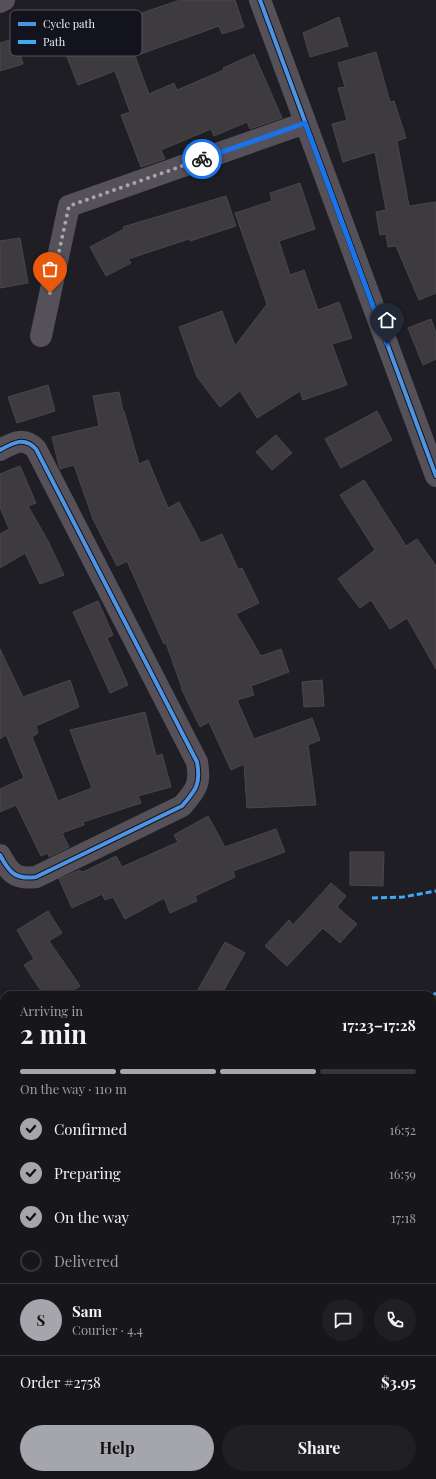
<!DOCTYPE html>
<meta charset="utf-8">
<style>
body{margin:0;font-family:"Playfair Display",serif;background:#1f1f24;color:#f1f3f6;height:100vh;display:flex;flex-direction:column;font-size:15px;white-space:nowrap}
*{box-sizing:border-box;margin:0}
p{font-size:13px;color:#9e9fa3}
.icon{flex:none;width:22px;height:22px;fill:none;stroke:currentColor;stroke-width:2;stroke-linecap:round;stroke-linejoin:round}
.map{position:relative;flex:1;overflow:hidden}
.side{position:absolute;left:0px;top:991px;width:436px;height:488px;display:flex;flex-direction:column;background:#16161b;border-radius:12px 12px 0 0;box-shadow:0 2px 6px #0003,0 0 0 1px #35353a}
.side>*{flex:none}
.pin{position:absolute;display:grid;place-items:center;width:34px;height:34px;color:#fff;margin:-41px -17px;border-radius:50% 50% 50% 0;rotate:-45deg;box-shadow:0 0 4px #0007}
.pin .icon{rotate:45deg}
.courier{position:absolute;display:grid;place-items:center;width:40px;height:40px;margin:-20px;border:3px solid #1a73e8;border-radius:50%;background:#fff;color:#222;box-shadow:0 1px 5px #0007}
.overview em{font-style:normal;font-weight:700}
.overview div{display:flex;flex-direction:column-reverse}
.overview{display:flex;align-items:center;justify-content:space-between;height:68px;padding:0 20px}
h1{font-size:26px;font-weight:700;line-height:30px}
.bar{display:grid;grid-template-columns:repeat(4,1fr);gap:6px 4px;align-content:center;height:48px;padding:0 20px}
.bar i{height:5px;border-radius:3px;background:#35353a}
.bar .active{background:#a5a5ac}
.bar p{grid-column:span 4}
.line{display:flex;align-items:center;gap:10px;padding:0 20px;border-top:1px solid #35353a}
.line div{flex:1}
.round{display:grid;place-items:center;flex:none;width:42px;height:42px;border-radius:21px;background:#1f1f24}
ol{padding:0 20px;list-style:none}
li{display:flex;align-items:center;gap:12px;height:44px}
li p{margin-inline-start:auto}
li .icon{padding:4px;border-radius:50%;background:#a5a5ac;color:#111;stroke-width:4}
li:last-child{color:#9e9fa3}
li i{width:22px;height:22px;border:2px solid #35353a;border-radius:50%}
.cta{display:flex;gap:8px;margin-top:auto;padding:8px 20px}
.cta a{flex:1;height:46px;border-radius:24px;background:#a5a5ac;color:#111;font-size:16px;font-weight:700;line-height:46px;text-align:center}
.cta a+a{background:#1f1f24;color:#f1f3f6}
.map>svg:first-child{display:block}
.building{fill:#3e3b3f;stroke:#4a474b}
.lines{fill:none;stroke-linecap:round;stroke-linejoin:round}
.minor{stroke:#565058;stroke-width:22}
.quiet{stroke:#3fa9f5;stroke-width:3;stroke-dasharray:6 3;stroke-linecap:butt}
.cycleway-casing{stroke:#13131d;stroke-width:6}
.cycleway{stroke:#4d94e3;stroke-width:4}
.done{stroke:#a5a5ac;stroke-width:4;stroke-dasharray:0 7.2}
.route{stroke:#1a73e8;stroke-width:5}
.key{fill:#13131d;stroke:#55555e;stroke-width:1}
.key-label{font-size:11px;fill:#eeeef6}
</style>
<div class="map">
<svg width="436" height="1479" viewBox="0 0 436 1479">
<rect width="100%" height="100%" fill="#1e1e24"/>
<g class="building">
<polygon points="180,0 235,0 244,27 222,34 219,26 135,56 149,94 174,83 177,90 224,70 223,68 254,54 282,118 250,129 247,122 214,136 211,129 161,150 165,159 141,167 121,115 130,112 115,71 78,85 64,49 136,24 133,16"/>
<polygon points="339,17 348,46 310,57 303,33"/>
<polygon points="16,38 23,64 0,71 0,43"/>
<polygon points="376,52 390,102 394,101 406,138 397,141 409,206 436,202 436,293 419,300 396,246 388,247 386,234 380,235 376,212 386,210 375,152 343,162 332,124 347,120 338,88 345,87 338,63"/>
<polygon points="300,183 315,229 279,241 290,275 304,270 318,310 339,302 352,338 332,344 347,385 303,400 300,391 257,418 240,391 220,407 197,377 179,327 222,311 235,346 267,304 235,213 272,201 270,193"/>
<polygon points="226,196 236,226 190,241 189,239 128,259 131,263 106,276 90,247 124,229 123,227"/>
<polygon points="20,238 28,283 0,288 0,241"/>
<polygon points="431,319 436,333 436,359 423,365 408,328"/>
<polygon points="48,385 55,411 17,423 8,397"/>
<polygon points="119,392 123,411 124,411 139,464 148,460 168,508 179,502 201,543 222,534 238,569 242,568 259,603 236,614 261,656 281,649 289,672 251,686 254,695 237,700 254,739 312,718 320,740 308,745 316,805 247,808 244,764 231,770 209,722 200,727 181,688 182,688 166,643 164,644 127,561 117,566 93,519 74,465 60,469 59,466 52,437 99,426 93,396"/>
<polygon points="377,411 392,440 341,468 325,439"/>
<polygon points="276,435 292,453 272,470 256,452"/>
<polygon points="20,466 36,503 28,506 48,541 64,575 40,584 25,553 0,568 0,534 9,529 0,507 0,474"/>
<polygon points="364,480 406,546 417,539 436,566 436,669 407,618 390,629 371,600 360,608 338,579 375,550 340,495"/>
<polygon points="98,601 113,635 107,638 128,685 110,693 73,612"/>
<polygon points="0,649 23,697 70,680 79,707 36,726 38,733 32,737 58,801 92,788 70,730 145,712 156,756 162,754 171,787 138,796 141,803 83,822 84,825 62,833 69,847 49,857 48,853 41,856 16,805 0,812 0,789 24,778 6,735 0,739"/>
<polygon points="322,680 324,706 304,707 302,682"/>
<polygon points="208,816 225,847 276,829 285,852 233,871 235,877 195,896 197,901 170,913 164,898 125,919 113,897 105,900 102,894 72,908 59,879 80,870 81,872 85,871 116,856 122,867 178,842 174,835"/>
<polygon points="350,852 384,852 383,886 350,885"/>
<polygon points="331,883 346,896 337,907 357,924 340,943 323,928 287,966 265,946 289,920 293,925"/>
<polygon points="48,911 62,933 49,941 80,986 67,995 44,995 24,965 34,959 17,930"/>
<polygon points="225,942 245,953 221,995 195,995"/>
</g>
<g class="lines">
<g class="minor">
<polyline points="260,0 436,476"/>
<polyline points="0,2 4,0"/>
<polyline points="41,336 69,206 305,123"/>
<path d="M0,450C13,443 24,436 36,449L197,762C201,784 196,790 182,806L36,877C15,880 9,872 0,855"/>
</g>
<g class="quiet">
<polyline points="372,898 403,897 436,891"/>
<polyline points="432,996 436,993"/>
</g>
<defs>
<g id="cycleway">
<polyline points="260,0 436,476"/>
<path d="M0,450C13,443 24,436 36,449L197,762C201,784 196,790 182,806L36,877C15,880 9,872 0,855"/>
</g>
</defs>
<use href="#cycleway" class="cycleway-casing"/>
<use href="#cycleway" class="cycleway"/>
</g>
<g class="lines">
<polyline class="done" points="50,293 69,206 202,159"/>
<polyline class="route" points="202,159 305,123 387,344"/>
</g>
<rect x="10" y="10" width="132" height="46" rx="6" class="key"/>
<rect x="18" y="22" width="18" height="4" fill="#4d94e3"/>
<rect x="18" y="40" width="18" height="4" fill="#3fa9f5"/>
<g class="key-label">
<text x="43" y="28">Cycle path</text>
<text x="43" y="46">Path</text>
</g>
</svg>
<div class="pin" style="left:50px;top:293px;background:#ea580c"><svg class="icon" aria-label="bag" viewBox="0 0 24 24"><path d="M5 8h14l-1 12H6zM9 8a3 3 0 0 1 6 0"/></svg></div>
<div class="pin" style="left:387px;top:344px;background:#1f2937"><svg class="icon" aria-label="home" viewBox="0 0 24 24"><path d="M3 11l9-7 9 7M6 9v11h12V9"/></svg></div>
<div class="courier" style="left:202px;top:159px"><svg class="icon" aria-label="bike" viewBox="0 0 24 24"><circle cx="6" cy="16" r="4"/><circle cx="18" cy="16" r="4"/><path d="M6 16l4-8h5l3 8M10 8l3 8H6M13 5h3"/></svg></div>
<section class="side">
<div class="overview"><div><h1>2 min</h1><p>Arriving in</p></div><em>17:23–17:28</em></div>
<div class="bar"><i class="active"></i><i class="active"></i><i class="active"></i><i></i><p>On the way · 110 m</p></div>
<ol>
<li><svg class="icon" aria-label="check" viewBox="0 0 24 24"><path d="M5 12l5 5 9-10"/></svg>Confirmed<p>16:52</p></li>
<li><svg class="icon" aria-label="check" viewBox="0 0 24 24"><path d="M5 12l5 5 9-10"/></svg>Preparing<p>16:59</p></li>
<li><svg class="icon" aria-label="check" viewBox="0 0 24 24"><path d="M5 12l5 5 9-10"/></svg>On the way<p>17:18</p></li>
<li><i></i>Delivered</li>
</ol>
<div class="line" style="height:72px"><b class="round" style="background:#a5a5ac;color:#111">S</b><div><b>Sam</b><p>Courier · 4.4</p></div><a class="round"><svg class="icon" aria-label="chat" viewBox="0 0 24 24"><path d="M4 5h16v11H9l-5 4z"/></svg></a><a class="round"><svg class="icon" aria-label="phone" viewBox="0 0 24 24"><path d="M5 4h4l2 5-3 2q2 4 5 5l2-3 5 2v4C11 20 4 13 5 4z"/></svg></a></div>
<div class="line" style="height:52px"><div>Order #2758</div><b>$3.95</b></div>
<div class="cta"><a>Help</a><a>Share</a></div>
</section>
</div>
